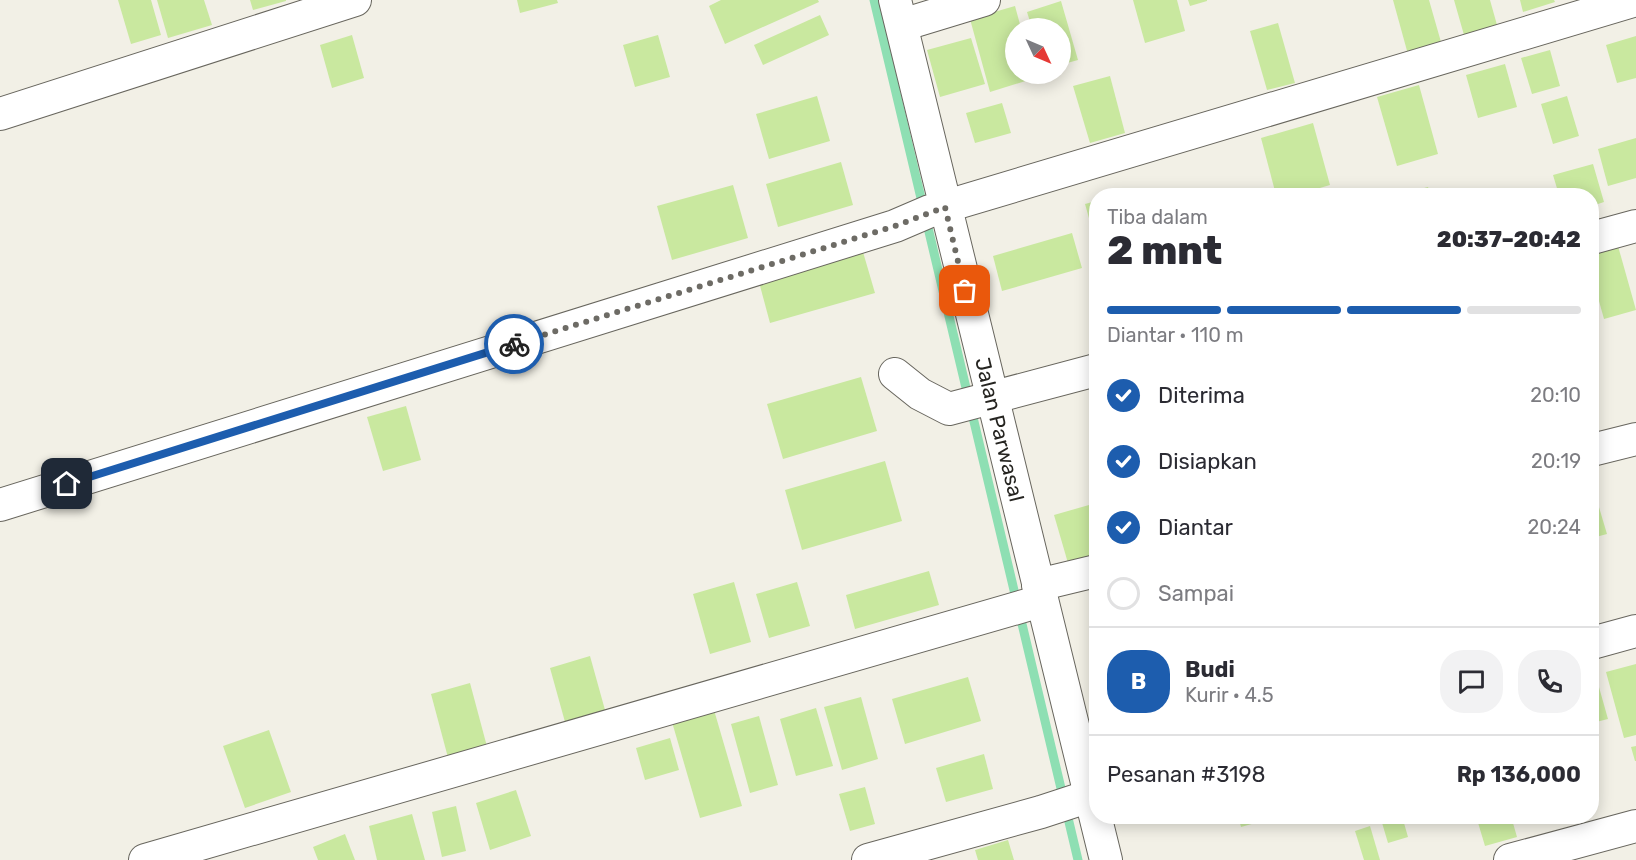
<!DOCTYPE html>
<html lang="id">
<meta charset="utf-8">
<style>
body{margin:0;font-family:Rubik,sans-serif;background:#f2f2f3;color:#2b2b33;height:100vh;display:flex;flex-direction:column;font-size:22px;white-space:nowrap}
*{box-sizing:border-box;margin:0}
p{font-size:20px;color:#7c7c81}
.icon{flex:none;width:33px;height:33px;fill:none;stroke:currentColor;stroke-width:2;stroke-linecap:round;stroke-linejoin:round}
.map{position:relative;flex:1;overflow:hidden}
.panel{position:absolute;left:1089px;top:188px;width:510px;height:636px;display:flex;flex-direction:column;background:#fff;border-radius:24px;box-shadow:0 3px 15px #0003}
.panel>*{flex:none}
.needle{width:39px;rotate:134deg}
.buttons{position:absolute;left:1005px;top:18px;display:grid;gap:12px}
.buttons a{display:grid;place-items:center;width:66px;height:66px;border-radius:50%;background:#fff;box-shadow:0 3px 15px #0003;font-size:30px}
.pin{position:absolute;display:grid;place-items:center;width:51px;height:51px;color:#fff;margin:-26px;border-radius:12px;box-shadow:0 3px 9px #0006}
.courier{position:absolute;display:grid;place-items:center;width:60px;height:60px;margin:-30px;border:4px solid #1d5dae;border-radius:50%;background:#fff;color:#222;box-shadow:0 2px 8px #0007}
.summary em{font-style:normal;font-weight:800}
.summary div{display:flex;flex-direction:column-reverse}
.summary{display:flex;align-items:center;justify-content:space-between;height:102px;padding:0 18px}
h1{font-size:39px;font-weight:800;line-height:45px}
.bar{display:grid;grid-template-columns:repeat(4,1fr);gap:9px 6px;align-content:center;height:72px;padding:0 18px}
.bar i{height:8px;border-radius:4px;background:#e1e1e2}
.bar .current{background:#1d5dae}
.bar p{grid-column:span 4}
.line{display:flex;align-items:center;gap:15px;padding:0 18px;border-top:2px solid #e1e1e2}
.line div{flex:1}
.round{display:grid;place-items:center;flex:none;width:63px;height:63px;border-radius:24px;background:#f2f2f3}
ol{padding:0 18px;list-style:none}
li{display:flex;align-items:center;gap:18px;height:66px}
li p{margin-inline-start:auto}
li .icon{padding:6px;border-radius:50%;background:#1d5dae;color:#fff;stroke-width:4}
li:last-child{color:#7c7c81}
li i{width:33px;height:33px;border:3px solid #e1e1e2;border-radius:50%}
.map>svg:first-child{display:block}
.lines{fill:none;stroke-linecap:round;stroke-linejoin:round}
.stream{stroke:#8edfb3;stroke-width:9}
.building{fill:#c9e89f}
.minor-casing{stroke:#68665e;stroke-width:34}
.minor{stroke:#fff;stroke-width:32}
.done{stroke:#6d6b65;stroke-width:6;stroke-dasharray:0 10.8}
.route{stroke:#1d5dae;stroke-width:8}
.labels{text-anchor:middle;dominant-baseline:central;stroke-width:6;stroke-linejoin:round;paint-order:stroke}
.street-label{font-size:21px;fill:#252420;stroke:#f2f0e6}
</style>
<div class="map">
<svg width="1636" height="860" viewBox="0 0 1636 860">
<rect width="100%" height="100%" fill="#f2f0e6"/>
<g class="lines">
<polyline class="stream" points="874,0 1078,860"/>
</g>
<g class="building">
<polygon points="118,0 151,0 161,35 131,44"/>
<polygon points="157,0 204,0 212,25 168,38"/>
<polygon points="250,0 286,0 286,1 253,10"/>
<polygon points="517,0 557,0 558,3 520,13"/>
<polygon points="721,0 818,0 819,2 725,44 709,6"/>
<polygon points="1133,0 1177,0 1185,31 1145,43"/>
<polygon points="1188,0 1207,0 1207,1 1190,6"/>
<polygon points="1393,0 1429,0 1443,49 1409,58"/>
<polygon points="1454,0 1490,0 1497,25 1464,35"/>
<polygon points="1520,0 1554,0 1555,2 1523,12"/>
<polygon points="1061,1 1078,60 1060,65 1060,28 1032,28 1027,12"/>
<polygon points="1015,6 1021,28 1016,28 1016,74 1034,74 1035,78 990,92 970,19"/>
<polygon points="820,15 829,35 763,65 754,45"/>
<polygon points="1278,23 1295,83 1267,90 1250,31"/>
<polygon points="352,35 364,78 332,88 320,45"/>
<polygon points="658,35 670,77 635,87 623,45"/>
<polygon points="1636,36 1636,78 1617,83 1606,45"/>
<polygon points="971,38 985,84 940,97 927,50"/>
<polygon points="1550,50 1560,86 1532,94 1521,58"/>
<polygon points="1505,64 1517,107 1478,118 1466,75"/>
<polygon points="1110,76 1125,133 1090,143 1073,86"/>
<polygon points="1419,85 1438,154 1397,166 1377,97"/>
<polygon points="817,96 830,141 769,159 756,114"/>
<polygon points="1567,96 1579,136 1553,144 1541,104"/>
<polygon points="1002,103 1011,133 975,143 966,113"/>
<polygon points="1313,123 1330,185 1296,195 1276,195 1261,138"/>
<polygon points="1636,138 1636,178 1608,186 1598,149"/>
<polygon points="841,162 853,205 778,227 766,184"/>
<polygon points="1593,164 1604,202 1592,206 1592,195 1559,195 1553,175"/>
<polygon points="733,185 748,238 672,260 657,206"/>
<polygon points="1428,187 1431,195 1401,195 1401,194"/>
<polygon points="1096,201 1096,243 1085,204"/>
<polygon points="1072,233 1082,268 1002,291 993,256"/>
<polygon points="1618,246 1636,310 1604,319 1592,276 1592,254"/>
<polygon points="863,252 875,293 770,323 759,282"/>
<polygon points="861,377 877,431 783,459 767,404"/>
<polygon points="406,406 421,460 383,471 367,417"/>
<polygon points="885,461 902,521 802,550 785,490"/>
<polygon points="1592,487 1593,487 1607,534 1592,538"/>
<polygon points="1096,503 1096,562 1070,570 1054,515"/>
<polygon points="929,571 939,605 855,629 846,595"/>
<polygon points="734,582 751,642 710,654 693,594"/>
<polygon points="797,582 810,626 769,638 756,594"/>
<polygon points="590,656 605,710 565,722 550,668"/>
<polygon points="1636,664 1636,735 1624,738 1606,672"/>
<polygon points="1595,673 1608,719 1592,723 1592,674"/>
<polygon points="968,677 981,721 905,744 892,699"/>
<polygon points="470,683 489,754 450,765 431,694"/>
<polygon points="861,697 878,759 842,770 824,707"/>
<polygon points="816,708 833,766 796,776 780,719"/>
<polygon points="714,710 742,806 700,818 672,722"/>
<polygon points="759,716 778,785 750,793 731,724"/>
<polygon points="269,730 291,792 245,808 223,746"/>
<polygon points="670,738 679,770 645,780 636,748"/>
<polygon points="1636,746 1636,761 1635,761 1631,747"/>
<polygon points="984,754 993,789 946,802 936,768"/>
<polygon points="865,787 875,824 850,831 839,794"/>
<polygon points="516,790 531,836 490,850 476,803"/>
<polygon points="456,806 466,851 442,857 432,812"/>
<polygon points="412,814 425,860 377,860 369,826"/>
<polygon points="1238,816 1276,816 1276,817 1241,827"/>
<polygon points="1380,816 1402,816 1408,837 1388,843"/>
<polygon points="1476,816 1511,816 1517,837 1485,846"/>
<polygon points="1370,826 1380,860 1364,860 1355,831"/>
<polygon points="345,834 355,860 318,860 313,847"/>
<polygon points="1008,840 1014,860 978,860 975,850"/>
</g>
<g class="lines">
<defs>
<g id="minor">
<path id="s1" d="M895,0L1106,860"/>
<polyline points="902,25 984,0"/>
<polyline points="0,114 355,0"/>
<polyline points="1592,238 1636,226"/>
<polyline points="895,374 920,394 949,409 1096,370"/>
<polyline points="1592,450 1636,439"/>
<polyline points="0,505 895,226 930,211 1636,0"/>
<polyline points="1038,585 1096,571"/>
<polyline points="1592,643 1636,631"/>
<polyline points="145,860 1041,601"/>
<polyline points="868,860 1041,812 1096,794"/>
<polyline points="1510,860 1636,826"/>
</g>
</defs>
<use href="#minor" class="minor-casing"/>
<use href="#minor" class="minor"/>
</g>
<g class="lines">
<polyline class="done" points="514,344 895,226 945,207 965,291"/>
<polyline class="route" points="67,484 514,344"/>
</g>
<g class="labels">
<g class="street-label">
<text stroke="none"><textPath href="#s1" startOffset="442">Jalan Parwasal</textPath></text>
</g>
</g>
</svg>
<div class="buttons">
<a><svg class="needle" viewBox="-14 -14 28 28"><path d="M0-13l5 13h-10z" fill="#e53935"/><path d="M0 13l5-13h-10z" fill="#7c7c81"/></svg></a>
</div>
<div class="pin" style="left:965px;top:291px;background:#ea580c"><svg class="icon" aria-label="bag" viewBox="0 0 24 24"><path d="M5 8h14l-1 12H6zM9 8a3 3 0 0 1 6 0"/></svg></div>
<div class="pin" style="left:67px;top:484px;background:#1f2937"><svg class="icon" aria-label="home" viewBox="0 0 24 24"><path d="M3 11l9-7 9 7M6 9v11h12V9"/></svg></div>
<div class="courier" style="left:514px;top:344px"><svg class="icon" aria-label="bike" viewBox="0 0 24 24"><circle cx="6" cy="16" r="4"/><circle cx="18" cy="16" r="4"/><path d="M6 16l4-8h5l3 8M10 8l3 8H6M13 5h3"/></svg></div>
<section class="panel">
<div class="summary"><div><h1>2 mnt</h1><p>Tiba dalam</p></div><em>20:37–20:42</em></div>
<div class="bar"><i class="current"></i><i class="current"></i><i class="current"></i><i></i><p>Diantar · 110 m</p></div>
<ol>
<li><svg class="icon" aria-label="check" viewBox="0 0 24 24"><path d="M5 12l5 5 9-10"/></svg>Diterima<p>20:10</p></li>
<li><svg class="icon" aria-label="check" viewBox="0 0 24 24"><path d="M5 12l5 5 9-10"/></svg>Disiapkan<p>20:19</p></li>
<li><svg class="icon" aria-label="check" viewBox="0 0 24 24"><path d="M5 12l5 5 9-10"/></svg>Diantar<p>20:24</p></li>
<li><i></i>Sampai</li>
</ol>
<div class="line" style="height:108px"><b class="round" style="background:#1d5dae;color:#fff">B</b><div><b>Budi</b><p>Kurir · 4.5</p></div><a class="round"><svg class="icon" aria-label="chat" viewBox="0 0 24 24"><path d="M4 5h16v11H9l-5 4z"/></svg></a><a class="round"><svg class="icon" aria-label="phone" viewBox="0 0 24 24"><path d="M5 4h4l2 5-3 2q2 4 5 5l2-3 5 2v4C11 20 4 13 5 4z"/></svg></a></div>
<div class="line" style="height:78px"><div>Pesanan #3198</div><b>Rp 136,000</b></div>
</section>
</div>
